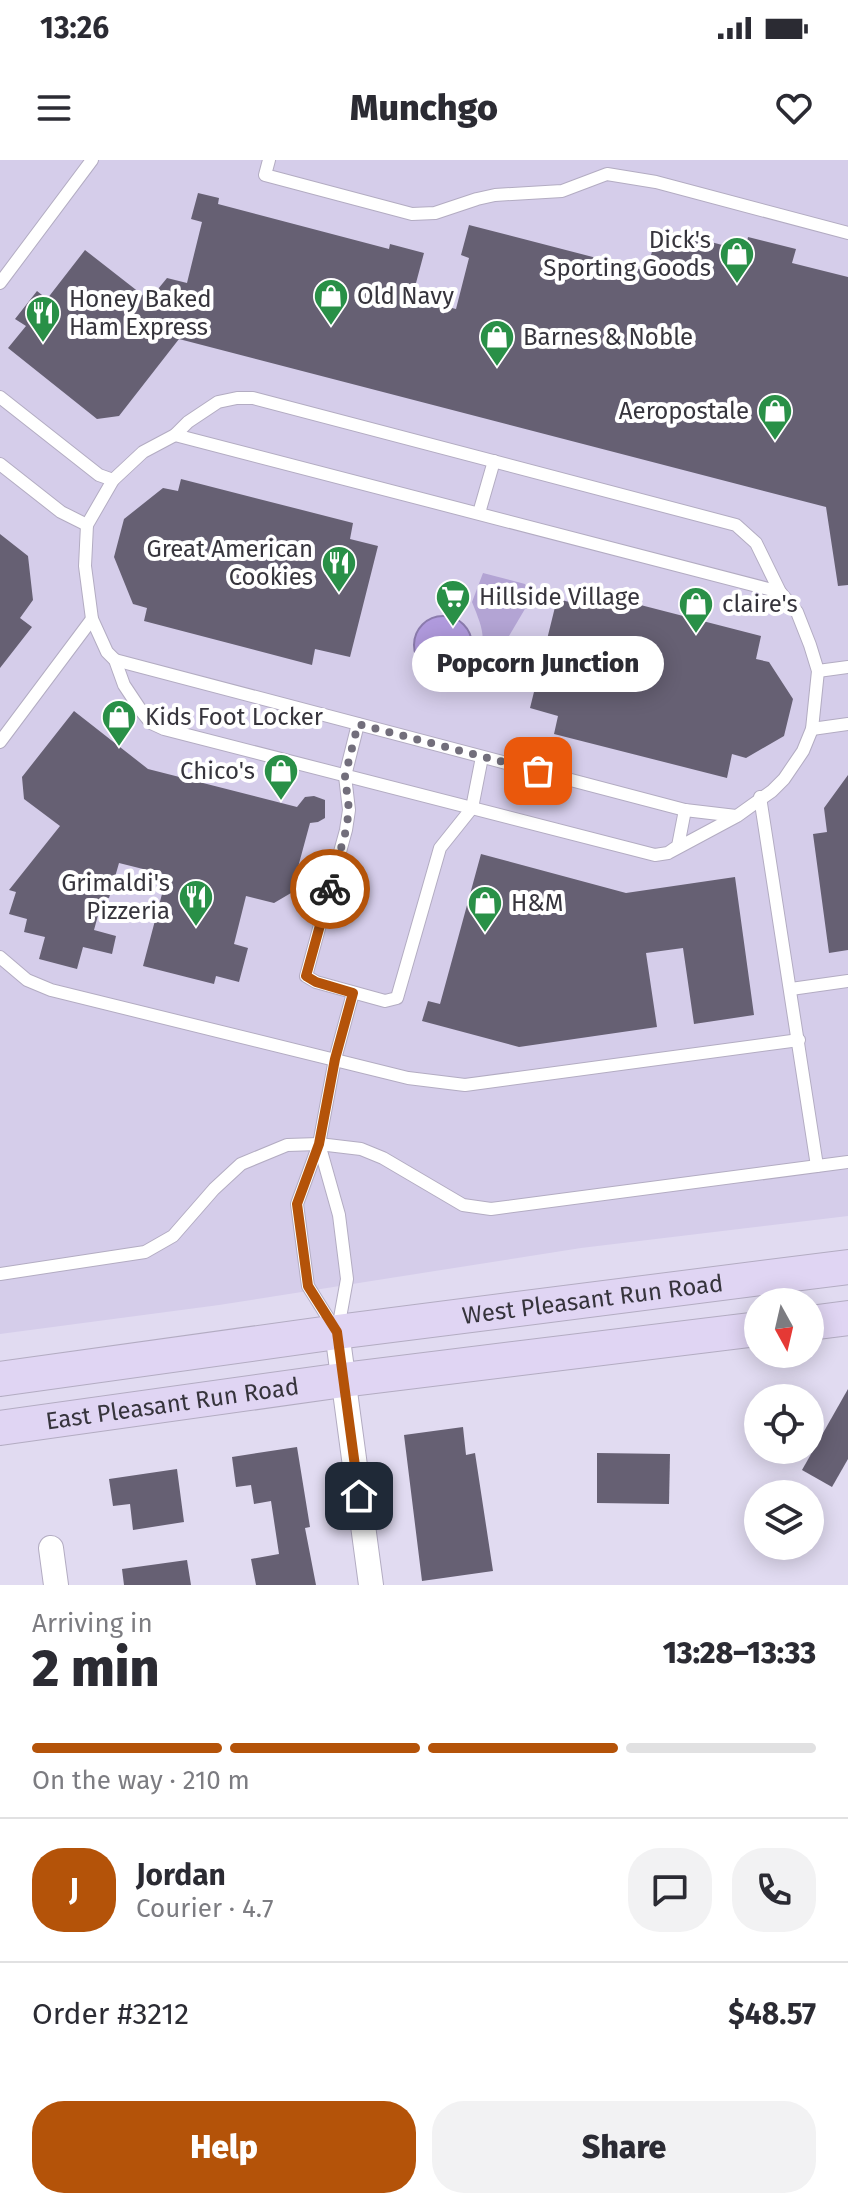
<!DOCTYPE html>
<meta charset="utf-8">
<style>
body{margin:0;font-family:"Fira Sans",sans-serif;background:#f2f2f3;color:#2b2b33;height:100vh;display:flex;flex-direction:column;font-size:30px;white-space:nowrap}
*{box-sizing:border-box;margin:0}
p{font-size:26px;color:#7c7c81}
.icon{flex:none;width:44px;height:44px;fill:none;stroke:currentColor;stroke-width:2;stroke-linecap:round;stroke-linejoin:round}
.map{position:relative;height:1425px;overflow:hidden}
.side{display:flex;flex-direction:column;background:#fff;flex:1}
.side>*{flex:none}
.needle{width:52px;rotate:172deg}
.buttons{position:absolute;left:744px;top:1128px;display:grid;gap:16px}
.buttons a{display:grid;place-items:center;width:80px;height:80px;border-radius:50%;background:#fff;box-shadow:0 4px 20px #0003;font-size:40px}
.pin{position:absolute;display:grid;place-items:center;width:68px;height:68px;color:#fff;margin:-34px;border-radius:16px;box-shadow:0 4px 12px #0006}
.courier{position:absolute;display:grid;place-items:center;width:80px;height:80px;margin:-40px;border:6px solid #b45309;border-radius:50%;background:#fff;color:#222;box-shadow:0 2px 10px #0007}
.bubble{position:absolute;height:56px;border-radius:28px;background:#fff;box-shadow:0 4px 20px #0003;font-size:26px;font-weight:800;line-height:56px;text-align:center}
.head em{font-style:normal;font-weight:800}
.head div{display:flex;flex-direction:column-reverse}
.head{display:flex;align-items:center;justify-content:space-between;height:136px;padding:0 32px}
h1{font-size:52px;font-weight:800;line-height:60px}
.bar{display:grid;grid-template-columns:repeat(4,1fr);gap:12px 8px;align-content:center;height:96px;padding:0 32px}
.bar i{height:10px;border-radius:6px;background:#e1e1e2}
.bar .active{background:#b45309}
.bar p{grid-column:span 4}
.line{display:flex;align-items:center;gap:20px;padding:0 32px;border-top:2px solid #e1e1e2}
.line div{flex:1}
.round{display:grid;place-items:center;flex:none;width:84px;height:84px;border-radius:32px;background:#f2f2f3}
.primary-button{display:flex;gap:16px;margin-top:auto;padding:16px 32px}
.primary-button a{flex:1;height:92px;border-radius:32px;background:#b45309;color:#fff;font-size:32px;font-weight:800;line-height:92px;text-align:center}
.primary-button a+a{background:#f2f2f3;color:#2b2b33}
.status{display:flex;justify-content:space-between;align-items:center;height:56px;padding:0 40px;background:#fff;direction:ltr}
.status svg{height:22px;fill:currentColor}
header{display:flex;justify-content:space-between;align-items:center;height:104px;padding:0 32px;background:#fff;font-size:36px;font-weight:800}
.map>svg:first-child{display:block}
.built{fill:#d5cdea}
.green{fill:#b3a4d4}
.water{fill:#b09add;stroke:#8b7bad;stroke-width:2}
.building{fill:#666073}
.lines{fill:none;stroke-linecap:round;stroke-linejoin:round}
.service-casing{stroke:#b3acc2;stroke-width:14}
.minor-casing{stroke:#b3acc2;stroke-width:26}
.secondary-casing{stroke:#b3acc2;stroke-width:36}
.service{stroke:#fff;stroke-width:12}
.minor{stroke:#fff;stroke-width:24}
.secondary{stroke:#e0d5f3;stroke-width:34}
.done{stroke:#726e7b;stroke-width:8;stroke-dasharray:0 14.4}
.route{stroke:#b45309;stroke-width:10}
.labels{text-anchor:middle;dominant-baseline:central;stroke-width:8;stroke-linejoin:round;paint-order:stroke}
.poi-label{font-size:24px;fill:#36343c;stroke:#fff;text-anchor:start}
.street-label{font-size:24px;fill:#36343c;stroke:#fff}
</style>
<div class="status"><b>13:26</b><svg viewBox="0 0 49 12"><path d="M0 12V9h3v3zM5 12V6h3v6zM10 12V3h3v9zM15 12V0h3v12zM26 1h20v11H26zM47 4h2v5h-2z"/></svg></div>
<header><svg class="icon" aria-label="menu" viewBox="0 0 24 24"><path d="M4 6h16M4 12h16M4 18h16"/></svg>Munchgo<svg class="icon" aria-label="heart" viewBox="0 0 24 24"><path d="M12 20l-8-8c-3-5 5-10 8-4 3-6 11-1 8 4z"/></svg></header>
<div class="map">
<svg width="848" height="1425" viewBox="0 0 848 1425">
<rect width="100%" height="100%" fill="#e1dbf1"/>
<polygon class="built" points="0,0 848,0 848,1056 581,1088 219,1145 0,1174"/>
<path class="green" d="M483,413L525,424L532,437L509,476L500,524L479,522L467,510C490,484 484,472 472,442Z"/>
<circle class="water" cx="443" cy="485" r="29"/>
<g class="building">
<polygon points="198,33 219,38 218,44 389,89 390,84 424,93 412,138 456,149 469,98 461,95 469,65 647,111 658,68 745,91 748,77 796,89 792,103 848,117 848,425 838,426 826,347 179,179 119,256 97,259 8,188 26,166 15,159 37,131 47,139 85,90 149,140 167,118 187,123 202,62 191,59"/>
<polygon points="181,319 353,363 350,379 378,386 350,497 315,489 312,505 144,461 147,448 133,444 114,397 124,359 163,328 178,331"/>
<polygon points="0,374 28,396 33,440 20,458 32,467 0,508"/>
<polygon points="590,432 761,476 756,499 769,502 793,539 784,576 746,598 732,594 727,618 554,574 558,556 530,548 557,439 586,446"/>
<polygon points="74,551 148,609 297,647 305,637 314,636 325,640 325,658 318,662 310,663 291,733 274,743 246,736 234,784 248,788 239,822 216,816 214,824 143,806 167,715 119,703 109,738 103,737 94,770 116,776 112,794 83,787 77,809 39,799 45,777 24,772 27,759 9,754 16,732 9,730 60,666 24,639 22,617"/>
<polygon points="848,615 848,790 829,793 813,674 827,672 824,648"/>
<polygon points="481,694 626,733 735,717 754,855 694,864 683,788 646,793 657,867 519,887 422,861 428,841 440,844"/>
<polygon points="848,1229 848,1299 832,1327 802,1310"/>
<polygon points="463,1267 466,1295 475,1293 493,1411 422,1421 404,1275"/>
<polygon points="297,1287 310,1367 305,1368 316,1425 256,1425 251,1399 279,1394 271,1341 254,1344 251,1325 236,1327 232,1297"/>
<polygon points="597,1293 670,1294 669,1344 597,1343"/>
<polygon points="177,1309 184,1362 133,1370 130,1344 113,1346 109,1319"/>
<polygon points="187,1400 191,1425 124,1425 122,1409"/>
</g>
<g class="lines">
<defs>
<g id="service">
<polyline points="269,0 265,15 412,54 435,53 477,39 495,35 562,31 607,14 656,22 848,73"/>
<polyline points="0,123 92,0"/>
<polyline points="0,237 99,315 113,320"/>
<polyline points="175,275 780,432"/>
<polyline points="0,304 61,352 87,365"/>
<polyline points="479,353 494,301"/>
<polyline points="115,500 685,650 736,656"/>
<polyline points="818,511 848,507"/>
<polyline points="358,564 345,616 349,650 346,670 306,816 316,822 385,841 397,838 440,688 472,648 482,597"/>
<polyline points="812,569 848,564"/>
<polyline points="0,582 92,459"/>
<polyline points="760,637 817,1006"/>
<polyline points="668,693 737,656 772,631 784,619 803,591 812,569 818,511 810,485 797,452 780,432 756,383 736,365 253,238 237,238 218,242 188,262 175,275 143,292 113,320 87,365 85,406 92,459 107,492 115,500 124,525 142,552 151,563 164,569 655,695 668,693 678,686 685,650"/>
<polyline points="0,797 27,820 51,830 408,918 465,925 799,880"/>
<polyline points="791,829 848,821"/>
<polyline points="319,984 339,1055 347,1119 338,1169"/>
<polyline points="0,1114 145,1092 173,1076 214,1029 241,1004 287,985 319,984 361,989 383,998 463,1045 491,1049 848,1002"/>
<polyline points="335,1169 308,1126 297,1044 319,984 335,899 353,833"/>
</g>
<g id="minor">
<polyline points="337,1172 371,1425"/>
<polyline points="51,1388 56,1425"/>
</g>
<g id="secondary">
<polyline points="810,1163 848,1158"/>
<path id="s1" d="M0,1219L337,1172L848,1107"/>
<path id="s2" d="M0,1268L343,1220L758,1169"/>
</g>
</defs>
<use href="#service" class="service-casing"/>
<use href="#minor" class="minor-casing"/>
<use href="#secondary" class="secondary-casing"/>
<use href="#service" class="service"/>
<use href="#minor" class="minor"/>
<use href="#secondary" class="secondary"/>
</g>
<g class="lines">
<polyline class="done" points="330,729 346,670 349,650 345,616 358,564 538,611"/>
<polyline class="route" points="330,729 306,816 316,822 353,833 335,899 319,984 297,1044 308,1126 337,1172 359,1336"/>
</g>
<defs>
<symbol id="shop-pin" viewBox="-11 -11 22 30"><path d="M0 17L-7.5 6A9.5 9.5 0 1 1 7.5 6Z" fill="#299047" stroke="#fff"/><path d="M-5-2.5h2.3a2.7 3.5 0 0 1 5.4 0H5L5.5 6h-11ZM-1.5-2.5h3a1.5 2.3 0 0 0-3 0Z" fill="#fff"/></symbol>
<symbol id="restaurant-pin" viewBox="-11 -11 22 30"><path d="M0 17L-7.5 6A9.5 9.5 0 1 1 7.5 6Z" fill="#299047" stroke="#fff"/><path d="M-5-6h1v4h1v-4h1v4h1v-4h1v5L-1.5 .5V6h-2V.5L-5-1ZM5-6V6H3V1.5H1.5Q1.5-4 5-6Z" fill="#fff"/></symbol>
<symbol id="supermarket-pin" viewBox="-11 -11 22 30"><path d="M0 17L-7.5 6A9.5 9.5 0 1 1 7.5 6Z" fill="#299047" stroke="#fff"/><path d="M-6-5.5h2.5l.6 2H6L4.5 2H-2.5L-4.4-4H-6ZM-1.5 3.2a1.3 1.3 0 1 0 .1 0ZM3 3.2a1.3 1.3 0 1 0 .1 0Z" fill="#fff"/></symbol>
</defs>
<g fill-rule="evenodd">
<use href="#shop-pin" x="717" y="74" width="40" height="54"/>
<use href="#shop-pin" x="311" y="116" width="40" height="54"/>
<use href="#restaurant-pin" x="23" y="133" width="40" height="54"/>
<use href="#shop-pin" x="477" y="157" width="40" height="54"/>
<use href="#shop-pin" x="755" y="231" width="40" height="54"/>
<use href="#restaurant-pin" x="319" y="383" width="40" height="54"/>
<use href="#supermarket-pin" x="433" y="417" width="40" height="54"/>
<use href="#shop-pin" x="676" y="424" width="40" height="54"/>
<use href="#shop-pin" x="99" y="537" width="40" height="54"/>
<use href="#shop-pin" x="261" y="591" width="40" height="54"/>
<use href="#restaurant-pin" x="176" y="717" width="40" height="54"/>
<use href="#shop-pin" x="465" y="723" width="40" height="54"/>
</g>
<g class="labels">
<g class="poi-label">
<text x="711" y="80" text-anchor="end">Dick's<tspan x="711" dy="28">Sporting Goods</tspan></text>
<text x="357" y="136">Old Navy</text>
<text x="69" y="139">Honey Baked<tspan x="69" dy="28">Ham Express</tspan></text>
<text x="523" y="177">Barnes &amp; Noble</text>
<text x="749" y="251" text-anchor="end">Aeropostale</text>
<text x="313" y="389" text-anchor="end">Great American<tspan x="313" dy="28">Cookies</tspan></text>
<text x="479" y="437">Hillside Village</text>
<text x="722" y="444">claire's</text>
<text x="145" y="557">Kids Foot Locker</text>
<text x="255" y="611" text-anchor="end">Chico's</text>
<text x="170" y="723" text-anchor="end">Grimaldi's<tspan x="170" dy="28">Pizzeria</tspan></text>
<text x="511" y="743">H&amp;M</text>
</g>
<g class="street-label">
<text stroke="none"><textPath href="#s1" startOffset="598">West Pleasant Run Road</textPath></text>
<text stroke="none"><textPath href="#s2" startOffset="174">East Pleasant Run Road</textPath></text>
</g>
</g>
</svg>
<div class="buttons">
<a><svg class="needle" viewBox="-14 -14 28 28"><path d="M0-13l5 13h-10z" fill="#e53935"/><path d="M0 13l5-13h-10z" fill="#7c7c81"/></svg></a>
<a><svg class="icon" aria-label="locate" viewBox="0 0 24 24"><circle cx="12" cy="12" r="6"/><path d="M12 2v4M12 18v4M2 12h4M18 12h4"/></svg></a>
<a><svg class="icon" aria-label="layers" viewBox="0 0 24 24"><path d="M12 4l9 5-9 5-9-5zM3 14l9 5 9-5"/></svg></a>
</div>
<div class="pin" style="left:538px;top:611px;background:#ea580c"><svg class="icon" aria-label="bag" viewBox="0 0 24 24"><path d="M5 8h14l-1 12H6zM9 8a3 3 0 0 1 6 0"/></svg></div>
<div class="pin" style="left:359px;top:1336px;background:#1f2937"><svg class="icon" aria-label="home" viewBox="0 0 24 24"><path d="M3 11l9-7 9 7M6 9v11h12V9"/></svg></div>
<div class="courier" style="left:330px;top:729px"><svg class="icon" aria-label="bike" viewBox="0 0 24 24"><circle cx="6" cy="16" r="4"/><circle cx="18" cy="16" r="4"/><path d="M6 16l4-8h5l3 8M10 8l3 8H6M13 5h3"/></svg></div>
<div class="bubble" style="left:412px;top:476px;width:252px">Popcorn Junction</div>
</div>
<section class="side">
<div class="head"><div><h1>2 min</h1><p>Arriving in</p></div><em>13:28–13:33</em></div>
<div class="bar"><i class="active"></i><i class="active"></i><i class="active"></i><i></i><p>On the way · 210 m</p></div>
<div class="line" style="height:144px"><b class="round" style="background:#b45309;color:#fff">J</b><div><b>Jordan</b><p>Courier · 4.7</p></div><a class="round"><svg class="icon" aria-label="chat" viewBox="0 0 24 24"><path d="M4 5h16v11H9l-5 4z"/></svg></a><a class="round"><svg class="icon" aria-label="phone" viewBox="0 0 24 24"><path d="M5 4h4l2 5-3 2q2 4 5 5l2-3 5 2v4C11 20 4 13 5 4z"/></svg></a></div>
<div class="line" style="height:104px"><div>Order #3212</div><b>$48.57</b></div>
<div class="primary-button"><a>Help</a><a>Share</a></div>
</section>
